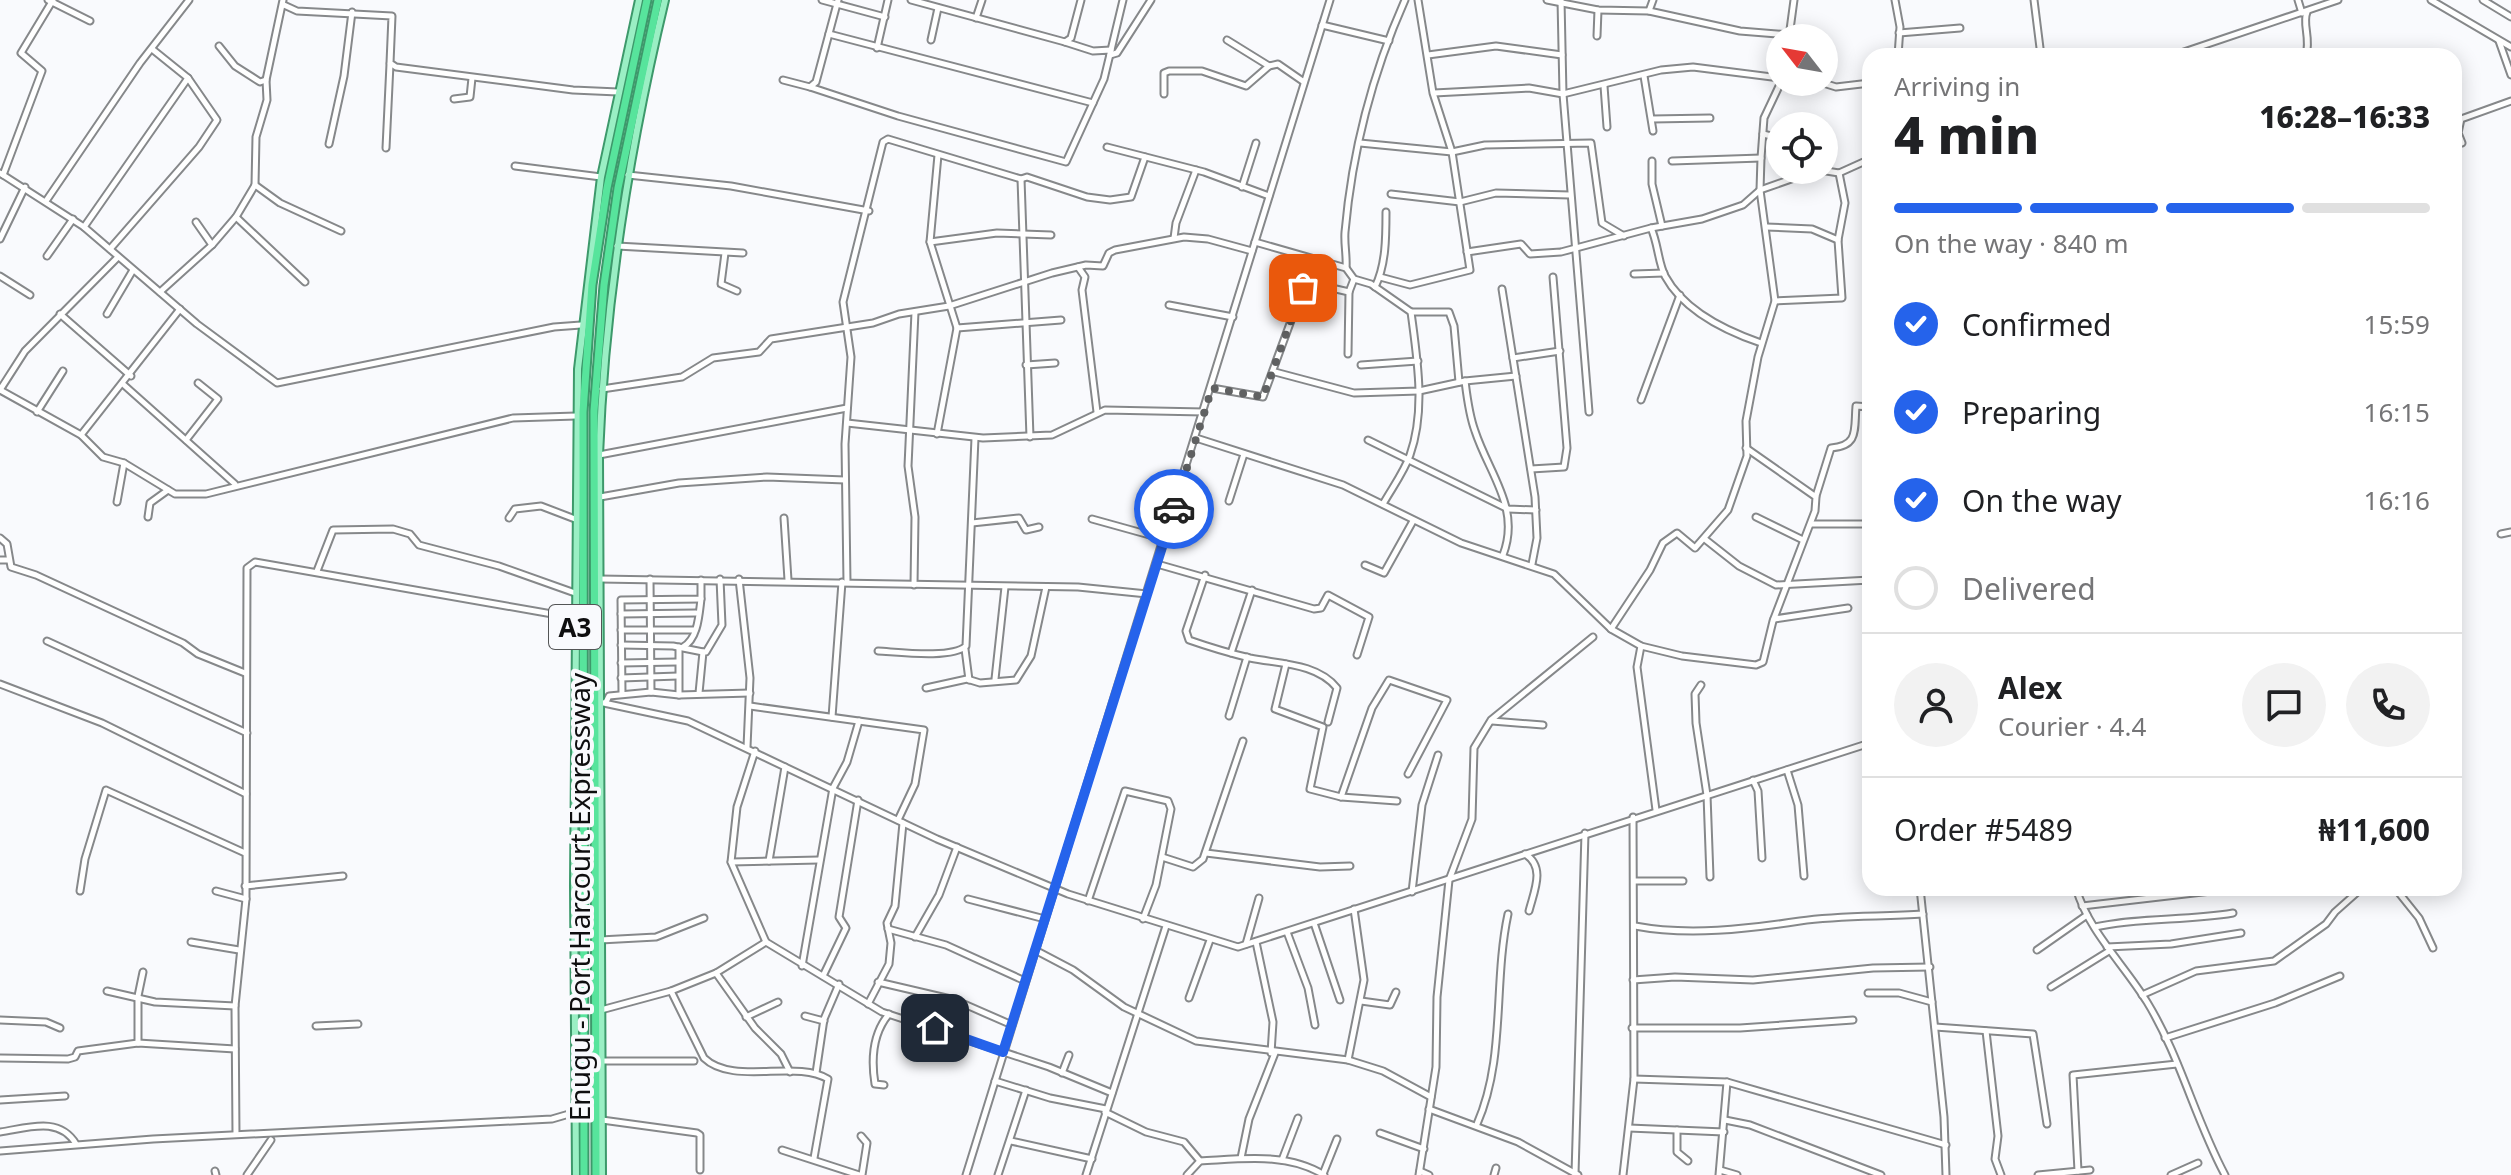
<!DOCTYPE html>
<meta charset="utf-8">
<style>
body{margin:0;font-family:"Noto Sans",sans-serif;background:#f2f2f2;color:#202124;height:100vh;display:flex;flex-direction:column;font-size:30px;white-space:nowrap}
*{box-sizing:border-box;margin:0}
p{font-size:26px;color:#757577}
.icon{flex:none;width:44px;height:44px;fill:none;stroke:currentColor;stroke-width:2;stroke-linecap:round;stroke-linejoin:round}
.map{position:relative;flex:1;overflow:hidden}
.sheet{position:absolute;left:1862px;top:48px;width:600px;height:848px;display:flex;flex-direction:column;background:#fff;border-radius:24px;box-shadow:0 4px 20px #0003}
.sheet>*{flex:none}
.needle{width:52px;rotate:301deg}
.controls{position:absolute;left:1766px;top:24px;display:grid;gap:16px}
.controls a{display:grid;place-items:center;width:72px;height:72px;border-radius:50%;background:#fff;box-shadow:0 4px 20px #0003;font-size:40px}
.pin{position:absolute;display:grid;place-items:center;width:68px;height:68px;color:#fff;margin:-34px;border-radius:16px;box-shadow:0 4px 12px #0006}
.courier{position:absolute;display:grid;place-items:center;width:80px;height:80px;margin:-40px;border:6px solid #2563eb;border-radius:50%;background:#fff;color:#222;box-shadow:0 2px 10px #0007}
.overview em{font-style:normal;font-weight:800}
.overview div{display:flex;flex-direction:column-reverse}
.overview{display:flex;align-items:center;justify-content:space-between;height:136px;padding:0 32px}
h1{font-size:52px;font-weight:800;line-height:60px}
.bar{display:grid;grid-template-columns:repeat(4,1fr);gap:12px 8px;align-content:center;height:96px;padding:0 32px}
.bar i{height:10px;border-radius:6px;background:#e0e0e0}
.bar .selected{background:#2563eb}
.bar p{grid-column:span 4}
.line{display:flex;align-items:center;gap:20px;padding:0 32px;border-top:2px solid #e0e0e0}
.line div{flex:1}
.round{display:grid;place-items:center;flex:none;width:84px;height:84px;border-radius:42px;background:#f2f2f2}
ol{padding:0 32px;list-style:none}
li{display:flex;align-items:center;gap:24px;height:88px}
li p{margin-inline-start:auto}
li .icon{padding:8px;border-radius:50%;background:#2563eb;color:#fff;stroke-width:4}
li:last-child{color:#757577}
li i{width:44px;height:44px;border:4px solid #e0e0e0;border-radius:50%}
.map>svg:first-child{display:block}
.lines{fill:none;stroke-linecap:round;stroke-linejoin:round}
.minor-casing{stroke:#86888a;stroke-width:9}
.major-casing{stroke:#3d996b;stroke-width:10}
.highway-casing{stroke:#3d996b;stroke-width:11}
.minor{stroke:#fff;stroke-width:5}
.major{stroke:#9aefc4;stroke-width:6}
.highway{stroke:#57e49c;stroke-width:7}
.done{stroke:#606162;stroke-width:8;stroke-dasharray:0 14.4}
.route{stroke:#2563eb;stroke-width:10}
.labels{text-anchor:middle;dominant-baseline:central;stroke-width:8;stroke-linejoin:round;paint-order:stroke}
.shield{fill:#f9fafd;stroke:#545556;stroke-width:2}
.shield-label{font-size:26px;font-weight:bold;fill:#0e0e0f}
.street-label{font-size:28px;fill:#0e0e0f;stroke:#f9fafd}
</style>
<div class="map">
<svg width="2511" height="1175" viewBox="0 0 2511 1175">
<rect width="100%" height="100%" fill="#f9fafd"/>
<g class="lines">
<defs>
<g id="minor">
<polyline points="48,0 90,21"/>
<polyline points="822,0 885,17"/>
<polyline points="911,0 1065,42 1071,38 1081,0"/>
<polyline points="1547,0 1598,10 1649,11 1740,31 1789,35"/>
<polyline points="1561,0 1563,94 1589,412"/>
<polyline points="1895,0 1900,27 1898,56"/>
<polyline points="2034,0 2041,56"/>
<polyline points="2298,0 2302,13"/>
<polyline points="2431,0 2511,47"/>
<polyline points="2483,0 2511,17"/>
<polyline points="284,5 297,11 392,16 390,63 396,67 573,90 618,92"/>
<polyline points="1649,11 1653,0"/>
<polyline points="976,18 982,0"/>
<polyline points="1322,25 1389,41"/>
<polyline points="1899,33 1960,28"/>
<polyline points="829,34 1093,103"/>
<polyline points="1597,36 1598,10"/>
<polyline points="1789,37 1794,0"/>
<polyline points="931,40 938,8"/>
<polyline points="1227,40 1269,66"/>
<polyline points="2499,41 2511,75"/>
<polyline points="219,46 235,66 260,82 266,80"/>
<polyline points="877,48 888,0"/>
<polyline points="1111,50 1123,0"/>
<polyline points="1110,55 1117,53 1151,0"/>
<polyline points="1428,55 1496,46 1562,55"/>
<polyline points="2172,56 2338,0"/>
<path d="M2306,56C2311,37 2302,24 2307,12"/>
<polyline points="1644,76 1653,131"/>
<polyline points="783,80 810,87 816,82 838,0"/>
<polyline points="1820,82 1836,87 1870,83"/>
<polyline points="1604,86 1607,127"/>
<polyline points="810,87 898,116 1066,162 1104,79 1111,50 1093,51 1065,42"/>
<polyline points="1434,93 1529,88 1563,94 1661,70 1693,67 1780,78"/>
<polyline points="1164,94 1164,73 1169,71 1202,71 1246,86 1269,66 1278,64 1304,82"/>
<polyline points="454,99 470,97 472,78"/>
<polyline points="1652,119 1710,118"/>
<polyline points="1763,134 1780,138"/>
<polyline points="1360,143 1452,152 1485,145 1591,143 1602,223 1624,236"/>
<polyline points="2462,143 2458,133 2461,119 2511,101"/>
<polyline points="329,144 344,76 352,12"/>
<polyline points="1107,147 1204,172 1269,196"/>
<polyline points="386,148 390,64"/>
<polyline points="938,155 930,242 957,328 1061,320"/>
<polyline points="1652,161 1652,184 1662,226"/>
<polyline points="1672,161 1761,158"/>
<polyline points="515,166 601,177"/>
<polyline points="1820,170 1839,173 1870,159"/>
<polyline points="0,173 84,227 197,324 277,383 554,327 581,325"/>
<polyline points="3,175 42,71 21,53 53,0"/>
<polyline points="628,175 731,186 869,211"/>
<polyline points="1021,179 1030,437"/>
<polyline points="255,185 280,203 341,231"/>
<polyline points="1242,187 1256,143"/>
<polyline points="1391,194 1460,202 1496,193 1570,195"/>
<polyline points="46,201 140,63 189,0"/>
<polyline points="236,217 305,282"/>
<polyline points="196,222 212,245"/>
<polyline points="84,227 188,78"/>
<polyline points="1766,227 1812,229 1838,240"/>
<path d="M1651,228C1658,243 1658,262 1665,276C1684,311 1726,331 1761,343"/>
<polyline points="1174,238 1176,223 1196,170"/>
<polyline points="0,239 25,187"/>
<polyline points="930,242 997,233 1051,235"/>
<path d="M1255,242L1346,268L1354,279L1371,284L1411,312C1417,358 1426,410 1410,455C1404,472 1392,488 1383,504"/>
<polyline points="617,246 743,253"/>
<polyline points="110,249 199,147 217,120 188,78 152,49"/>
<polyline points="1467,252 1521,244 1530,254 1561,252 1651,228 1702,219 1743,205 1760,190 1817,170"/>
<polyline points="725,253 721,284 737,291"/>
<polyline points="47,256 73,219"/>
<polyline points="1078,267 1085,277 1082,290 1097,412"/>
<path d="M1346,268C1347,256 1344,244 1345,232C1352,153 1373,72 1405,0"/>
<polyline points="1634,274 1664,273"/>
<polyline points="0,276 30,295"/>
<polyline points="1380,277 1410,285 1470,270 1452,152 1433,93 1418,0"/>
<path d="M1375,287C1386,265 1386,237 1386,212"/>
<polyline points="1502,289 1535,497 1537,538 1532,564"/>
<polyline points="160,292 212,245 236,217 255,185 256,137 267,100 266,80 283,0"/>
<polyline points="1775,301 1842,298 1838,240 1845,203 1839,173"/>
<polyline points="1169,305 1233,317"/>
<polyline points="1411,312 1449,312 1454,326 1459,382"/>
<polyline points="60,314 131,376"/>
<polyline points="107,314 133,270"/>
<polyline points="1348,354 1349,292"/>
<polyline points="1513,358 1560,351"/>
<polyline points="1026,365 1055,363"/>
<polyline points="1361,365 1418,361"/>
<polyline points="1868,368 1870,368"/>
<path d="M1275,372L1354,393L1419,391L1465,381C1467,397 1469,415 1475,431C1489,474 1521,508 1503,555"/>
<polyline points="1465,381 1516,376"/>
<polyline points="124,385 235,484"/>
<polyline points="1212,388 1263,397 1303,288 1310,283 1349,292 1354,279"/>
<polyline points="602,389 682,377 713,358 759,352 771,339 873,323 899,314 949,306 1052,273 1086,265 1103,266 1109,253 1115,250 1184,237 1208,239 1252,251"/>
<polyline points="0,390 81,435 103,457 124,463 175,494 206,494 513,418 576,416"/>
<polyline points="0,390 25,351 118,257"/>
<polyline points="1641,400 1680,295"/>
<polyline points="37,412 63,371"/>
<polyline points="847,423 983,438 1052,435 1105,410 1204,412"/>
<polyline points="937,434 957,328"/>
<polyline points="81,435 180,309"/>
<polyline points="1196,438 1343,485 1461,543 1554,574 1611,629 1641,646 1682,656 1756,665 1763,662 1773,621 1815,511 1816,497 1746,448"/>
<polyline points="186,440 218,399 198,383"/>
<polyline points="1368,440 1508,509 1536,510"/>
<polyline points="599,455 847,408"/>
<polyline points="1531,469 1564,467 1567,448 1553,277"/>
<path d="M1816,496L1831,448C1859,446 1854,430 1856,406L1870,407"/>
<polyline points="600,497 679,483 767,477 845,480"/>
<polyline points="1229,501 1244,454"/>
<polyline points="117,502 124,463"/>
<polyline points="148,517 150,503 168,490"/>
<polyline points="1756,517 1803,540"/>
<polyline points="509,518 515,509 541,506 575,519"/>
<polyline points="784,518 788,580"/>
<polyline points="1092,519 1164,539"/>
<polyline points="972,523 1019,518 1026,530 1039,527"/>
<polyline points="1811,524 1870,524"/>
<polyline points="2501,534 2511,532"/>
<polyline points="0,538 7,544 11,567 36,575 183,643 198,654 245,673"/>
<polyline points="1706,540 1739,566 1776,585 1870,580"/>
<polyline points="0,560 9,560"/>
<polyline points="1157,564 1314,609 1321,608 1328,595 1369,617 1357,655"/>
<polyline points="1365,565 1384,573 1413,521"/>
<polyline points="317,571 333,530 393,529 410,534 419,545 499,566 575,593"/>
<path d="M1205,575L1186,631L1189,640C1209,647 1229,653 1250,658C1279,664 1317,663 1337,688L1328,722"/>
<polyline points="600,579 1078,587 1147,594"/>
<polyline points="650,579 651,692"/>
<polyline points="739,579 750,678 747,747"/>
<polyline points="847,582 845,444 851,357 843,302 883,142 888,139 1021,179 1027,177 1087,197 1110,200 1131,197 1145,157"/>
<polyline points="914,585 915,517 908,466 915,312"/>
<polyline points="621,614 696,613"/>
<polyline points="1774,619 1848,608"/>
<polyline points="1611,629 1650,570 1663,543 1677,533 1695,548 1728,510 1747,456 1746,421 1758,357 1775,301 1760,190 1761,158 1764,118 1781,82"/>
<polyline points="621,630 695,630"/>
<polyline points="47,641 247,733"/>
<polyline points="621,645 673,646 703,652"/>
<polyline points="1641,646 1637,667 1656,810"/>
<polyline points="679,647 679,695"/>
<path d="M683,647C698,639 699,615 701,599"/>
<polyline points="965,649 969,680"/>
<path d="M878,651C898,652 952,659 966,646L975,438"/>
<polyline points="1231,653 1252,590"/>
<polyline points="621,663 677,662"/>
<polyline points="1286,664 1275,709 1323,727 1310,789 1341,797 1397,801"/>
<polyline points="621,678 678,676"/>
<polyline points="995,679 1005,587"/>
<polyline points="0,684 102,723 246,794"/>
<polyline points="1701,685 1695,694 1696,723 1707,795 1710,877"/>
<polyline points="926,688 967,679 980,683 1016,680 1031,656 1046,587"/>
<polyline points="622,693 621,600 701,599 701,580"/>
<polyline points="699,693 703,652 706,652 722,625 720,579"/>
<polyline points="599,702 688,721 937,839 1068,894 1238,947 1870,743"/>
<polyline points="606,702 609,696 651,692 679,695 750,693"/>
<polyline points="750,706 924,730 915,784 898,820"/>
<polyline points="1229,716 1247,657"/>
<polyline points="832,717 842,582"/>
<polyline points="1492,721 1543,725"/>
<polyline points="755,751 737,807 731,862 766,942"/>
<polyline points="1787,770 1798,805 1804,876"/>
<polyline points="1753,780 1758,791 1762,858"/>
<polyline points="1341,797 1372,708 1389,680 1447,700 1408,774"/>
<polyline points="1206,853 1320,867 1350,866"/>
<path d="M1525,854C1546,867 1534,891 1529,911"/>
<polyline points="1162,857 1193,867 1203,859 1243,741"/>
<polyline points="769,861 785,767"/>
<polyline points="731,862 819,860"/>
<polyline points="1635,881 1683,881"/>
<polyline points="245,886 343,876"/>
<polyline points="1920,888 1944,1117 1946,1175"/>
<path d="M2076,888C2089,932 2123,963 2147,1002C2180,1056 2195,1119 2225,1175"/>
<polyline points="2395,888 2419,918 2433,948"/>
<polyline points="80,891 85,859 106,790 245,853"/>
<polyline points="216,891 246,899"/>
<polyline points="1412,892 1422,805 1438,755"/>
<polyline points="968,899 1045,919"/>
<polyline points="1088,901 1125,791 1168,801 1171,809 1156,885 1143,919"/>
<polyline points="2082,906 2237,888"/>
<polyline points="1314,923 1340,1000"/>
<path d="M1635,926C1688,936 1747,929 1800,921C1841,915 1882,917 1923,914"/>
<path d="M2095,927C2140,917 2187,921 2233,913"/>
<polyline points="888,929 946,945 1025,981"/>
<polyline points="1287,932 1308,988 1315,1025"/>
<polyline points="915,937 939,895 957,847"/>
<polyline points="600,940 656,937 704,918"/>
<polyline points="191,942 239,950"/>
<polyline points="766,942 882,1012 1049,1067 1112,1093"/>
<polyline points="1256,942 1273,1022 1271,1053"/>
<polyline points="1246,944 1259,898"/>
<polyline points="2107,947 2171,944 2241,933"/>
<polyline points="1035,950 1073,970 1124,1007 1196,1041 1348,1060 1383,1071 1431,1097"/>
<polyline points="2037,950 2087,915"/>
<polyline points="802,966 833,788 847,762 859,721"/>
<polyline points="716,973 755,1028 781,1054 790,1072"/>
<polyline points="823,976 846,928 839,917 858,800"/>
<polyline points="1633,980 1675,977 1753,980 1873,968 1930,967"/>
<polyline points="878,982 955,1000 1012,1025"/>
<polyline points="2051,987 2109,951"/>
<polyline points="107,991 155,1002 235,1006"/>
<path d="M671,991L704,1058C733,1086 796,1059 828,1079L814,1158"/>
<polyline points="1868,993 1899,993 1932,1002"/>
<polyline points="2142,995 2196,971 2274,961 2326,924 2335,912 2362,888"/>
<polyline points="1189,998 1210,940"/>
<polyline points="1361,1001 1390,1005 1396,992"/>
<polyline points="868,1004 889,964 891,943 887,923 895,906 903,823"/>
<polyline points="601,1010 671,991 716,973 766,942"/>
<polyline points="805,1016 824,1021"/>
<polyline points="746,1017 778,1002"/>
<polyline points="0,1020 46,1022 60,1028"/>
<polyline points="316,1026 358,1024"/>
<polyline points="1935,1027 2033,1034 2047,1124"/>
<polyline points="1632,1028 1740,1028 1853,1020"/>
<polyline points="1986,1031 1998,1136 1995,1159 2001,1175"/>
<polyline points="2165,1038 2275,1003 2340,976"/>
<polyline points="138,1043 138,996 143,972"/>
<polyline points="0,1058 68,1059 75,1057 78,1051 138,1043 235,1049"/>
<polyline points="1348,1060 1364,980 1354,909"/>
<polyline points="601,1061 694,1061"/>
<polyline points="816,1073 824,1019 839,984"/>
<polyline points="1062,1073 1069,1055"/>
<polyline points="1634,1079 1727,1082 1946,1145"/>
<polyline points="995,1081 1050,1098 1106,1109"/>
<path d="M884,1085L875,1084C871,1059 872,1034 889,1014"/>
<polyline points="0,1100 65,1096"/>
<polyline points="1429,1109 1518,1142 1578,1175"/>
<polyline points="1105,1112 1146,1132 1184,1142 1200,1161"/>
<polyline points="602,1120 697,1133 700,1135 700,1170"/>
<polyline points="1725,1120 1750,1125 1881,1175"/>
<path d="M1477,1124C1506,1058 1493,984 1508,914"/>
<polyline points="1629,1128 1724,1132"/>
<polyline points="1677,1130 1677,1152 1688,1161"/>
<path d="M0,1132C28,1128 59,1116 76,1144"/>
<polyline points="1380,1133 1424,1149"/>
<polyline points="236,1134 235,1006 246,899 247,568 255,562 575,618"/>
<polyline points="861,1136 867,1143 862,1175"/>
<polyline points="1011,1141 1092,1159"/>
<polyline points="782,1150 859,1175"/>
<polyline points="0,1151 153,1139 552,1119 576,1112"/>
<polyline points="1241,1158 1249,1119 1275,1053"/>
<polyline points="1282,1160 1298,1118"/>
<polyline points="1720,1170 1737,1175"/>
<polyline points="215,1171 216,1175"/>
<polyline points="1420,1171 1429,1175"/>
<polyline points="2078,1171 2073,1075 2177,1064"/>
<polyline points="1323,1174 1337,1139"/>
<polyline points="1575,1174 1585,833"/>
<polyline points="247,1175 271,1140"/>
<polyline points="966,1175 1330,0"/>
<polyline points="998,1175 1026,1090"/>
<polyline points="1086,1175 1166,926"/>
<path d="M1187,1175L1200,1161C1241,1159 1288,1152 1324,1175"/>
<polyline points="1419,1175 1436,1067 1437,997 1449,880 1472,819 1474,748 1491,720 1593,637"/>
<polyline points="1494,1175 1496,1168"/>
<polyline points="1623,1175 1634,1079 1633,817"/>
<polyline points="1719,1175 1727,1082"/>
<polyline points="2038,1175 2090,1170"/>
<polyline points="2171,1175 2198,1163"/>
</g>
<g id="major">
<polyline points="576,1175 574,886 578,369 601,177 639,0"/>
<path d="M602,1175L599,455C605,300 629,150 665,0"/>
</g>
<g id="highway">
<polyline points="584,1175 583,412 592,285 607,188 647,0"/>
<polyline points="596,1175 594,411 604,285 618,188 658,0"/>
</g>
</defs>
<use href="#minor" class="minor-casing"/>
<use href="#major" class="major-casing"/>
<use href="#highway" class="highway-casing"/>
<use href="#minor" class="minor"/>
<use href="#major" class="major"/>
<use href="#highway" class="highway"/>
</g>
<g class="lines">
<polyline class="done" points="1174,509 1212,388 1263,397 1303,288"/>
<polyline class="route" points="935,1028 1003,1052 1174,509"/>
</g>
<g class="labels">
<rect class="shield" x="549" y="605" width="52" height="44" rx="6"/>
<g class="shield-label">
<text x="575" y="627">A3</text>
</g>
<g class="street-label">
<text transform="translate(579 897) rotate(-90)">Enugu - Port Harcourt Expressway</text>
</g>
</g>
</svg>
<div class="controls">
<a><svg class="needle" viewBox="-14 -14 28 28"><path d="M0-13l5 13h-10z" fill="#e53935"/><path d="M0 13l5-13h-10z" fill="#757577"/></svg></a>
<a><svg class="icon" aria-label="locate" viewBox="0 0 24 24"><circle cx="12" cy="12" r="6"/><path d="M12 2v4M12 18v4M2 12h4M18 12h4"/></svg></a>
</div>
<div class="pin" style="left:1303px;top:288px;background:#ea580c"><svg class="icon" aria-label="bag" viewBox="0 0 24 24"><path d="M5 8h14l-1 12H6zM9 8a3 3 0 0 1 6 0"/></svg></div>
<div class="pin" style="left:935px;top:1028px;background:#1f2937"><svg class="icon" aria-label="home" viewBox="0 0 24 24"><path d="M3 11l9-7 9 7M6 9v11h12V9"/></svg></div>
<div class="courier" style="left:1174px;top:509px"><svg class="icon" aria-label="car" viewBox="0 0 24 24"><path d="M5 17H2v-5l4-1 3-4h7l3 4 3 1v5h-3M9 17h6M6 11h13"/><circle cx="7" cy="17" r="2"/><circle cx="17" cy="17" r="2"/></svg></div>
<section class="sheet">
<div class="overview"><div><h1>4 min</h1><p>Arriving in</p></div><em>16:28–16:33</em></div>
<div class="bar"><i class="selected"></i><i class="selected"></i><i class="selected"></i><i></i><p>On the way · 840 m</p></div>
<ol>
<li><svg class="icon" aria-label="check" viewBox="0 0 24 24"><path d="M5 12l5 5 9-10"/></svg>Confirmed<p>15:59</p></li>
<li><svg class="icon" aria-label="check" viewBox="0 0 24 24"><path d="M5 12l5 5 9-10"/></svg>Preparing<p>16:15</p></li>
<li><svg class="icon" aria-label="check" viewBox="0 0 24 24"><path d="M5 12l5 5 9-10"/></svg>On the way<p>16:16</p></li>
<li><i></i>Delivered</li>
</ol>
<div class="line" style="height:144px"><a class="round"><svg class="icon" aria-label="person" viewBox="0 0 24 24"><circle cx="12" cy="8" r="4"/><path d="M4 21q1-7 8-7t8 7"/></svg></a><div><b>Alex</b><p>Courier · 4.4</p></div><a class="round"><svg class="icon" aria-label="chat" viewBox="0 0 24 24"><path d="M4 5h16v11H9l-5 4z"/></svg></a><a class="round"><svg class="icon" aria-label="phone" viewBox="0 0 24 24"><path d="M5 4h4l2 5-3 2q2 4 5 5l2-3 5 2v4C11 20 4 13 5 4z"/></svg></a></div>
<div class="line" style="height:104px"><div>Order #5489</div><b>₦11,600</b></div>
</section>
</div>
